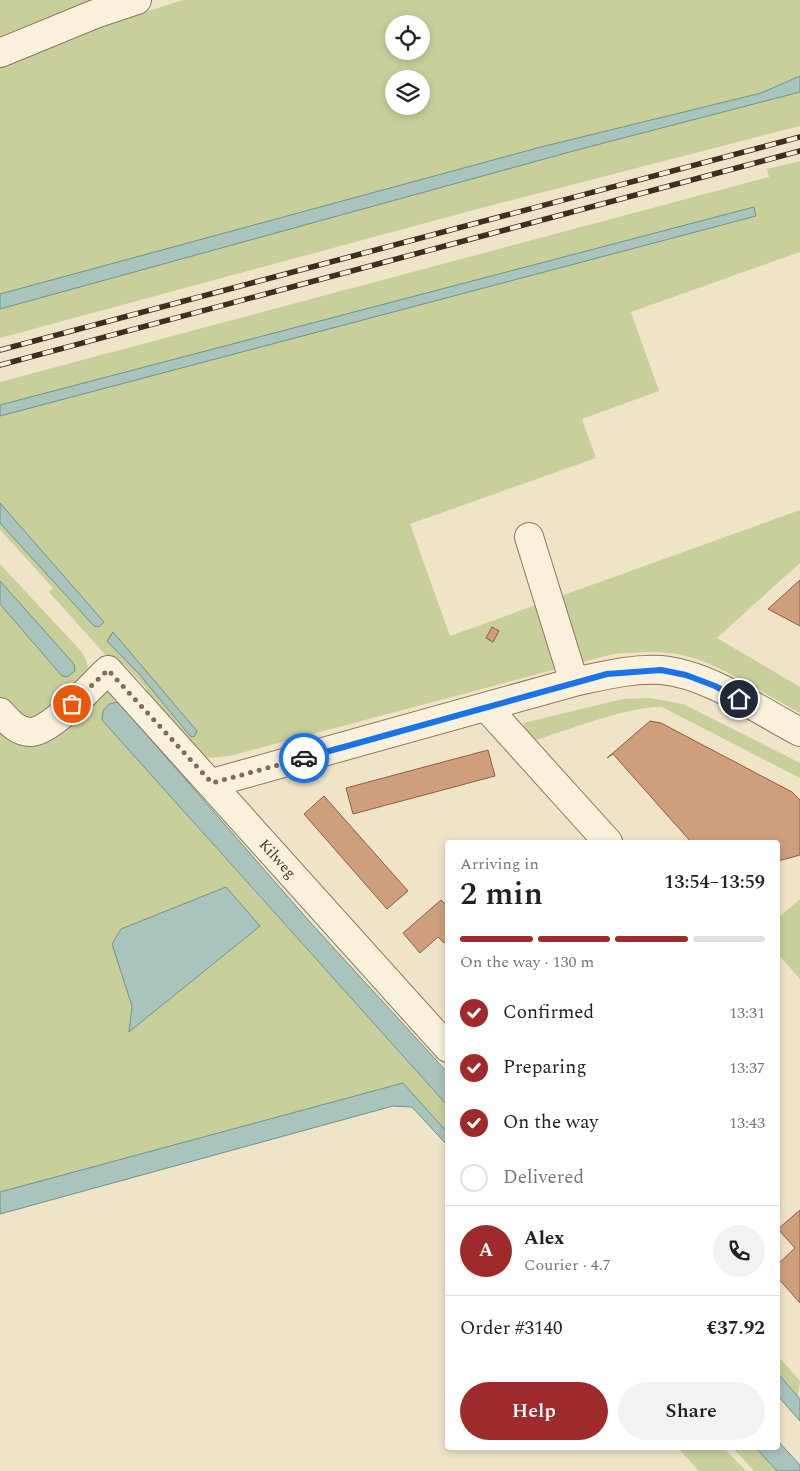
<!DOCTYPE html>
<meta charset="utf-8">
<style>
body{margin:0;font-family:Spectral,serif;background:#f2f2f2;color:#222;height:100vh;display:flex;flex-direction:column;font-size:19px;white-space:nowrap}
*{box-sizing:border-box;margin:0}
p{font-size:16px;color:#767676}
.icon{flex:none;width:28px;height:28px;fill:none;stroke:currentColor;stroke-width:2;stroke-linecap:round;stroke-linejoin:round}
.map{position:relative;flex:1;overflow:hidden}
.side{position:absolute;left:445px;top:840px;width:335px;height:610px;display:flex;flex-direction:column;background:#fff;border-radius:5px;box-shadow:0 2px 8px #0003}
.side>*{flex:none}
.tools{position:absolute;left:385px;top:15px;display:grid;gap:10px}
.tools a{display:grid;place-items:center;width:45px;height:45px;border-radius:50%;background:#fff;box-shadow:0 2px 8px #0003;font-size:25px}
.pin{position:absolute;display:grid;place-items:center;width:42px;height:42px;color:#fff;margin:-21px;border:2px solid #fff;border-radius:50%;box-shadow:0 1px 5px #0007}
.courier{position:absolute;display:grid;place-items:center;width:50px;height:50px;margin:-25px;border:4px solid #1a73e8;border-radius:50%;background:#fff;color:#222;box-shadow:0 1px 6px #0007}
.summary em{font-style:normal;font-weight:600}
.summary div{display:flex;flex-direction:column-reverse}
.summary{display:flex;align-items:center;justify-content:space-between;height:85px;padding:0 15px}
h1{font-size:32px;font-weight:600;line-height:38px}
.bar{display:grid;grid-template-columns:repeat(4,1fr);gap:8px 5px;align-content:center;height:60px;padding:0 15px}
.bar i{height:6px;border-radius:4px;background:#e0e0e0}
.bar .selected{background:#9e2a2b}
.bar p{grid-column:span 4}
.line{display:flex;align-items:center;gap:12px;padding:0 15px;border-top:1px solid #e0e0e0}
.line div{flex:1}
.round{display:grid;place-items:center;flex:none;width:52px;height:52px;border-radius:26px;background:#f2f2f2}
ol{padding:0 15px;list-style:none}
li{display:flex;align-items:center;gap:15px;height:55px}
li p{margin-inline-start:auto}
li .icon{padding:5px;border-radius:50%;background:#9e2a2b;color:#fff;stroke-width:4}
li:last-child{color:#767676}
li i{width:28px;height:28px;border:2px solid #e0e0e0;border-radius:50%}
.action{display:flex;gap:10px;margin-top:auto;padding:10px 15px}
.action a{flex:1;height:58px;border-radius:30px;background:#9e2a2b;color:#fff;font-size:20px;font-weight:600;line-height:58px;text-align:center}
.action a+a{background:#f2f2f2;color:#222}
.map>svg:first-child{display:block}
.green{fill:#c9cf9b;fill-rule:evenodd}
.water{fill:#a9c4bc;stroke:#6f938a}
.building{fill:#cf9f7d;stroke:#8d5f41}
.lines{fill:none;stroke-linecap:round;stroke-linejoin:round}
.minor-casing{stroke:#8d765c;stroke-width:30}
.minor{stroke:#faf1dc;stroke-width:28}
.rail-casing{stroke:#3d2e20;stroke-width:5.5}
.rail{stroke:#f7eed8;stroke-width:4;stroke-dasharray:11;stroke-linecap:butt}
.done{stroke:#7c6e5b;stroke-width:5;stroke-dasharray:0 9}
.route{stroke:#1a73e8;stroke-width:6}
.labels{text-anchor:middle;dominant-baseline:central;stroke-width:4.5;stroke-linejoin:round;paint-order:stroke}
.street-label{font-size:15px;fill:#3d2e20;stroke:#f7eed8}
</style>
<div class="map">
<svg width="800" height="1471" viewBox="0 0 800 1471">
<rect width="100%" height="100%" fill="#f0e4c8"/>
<g class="green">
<polygon points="0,0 123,0 0,45"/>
<path d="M183,0H800V76L761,93L541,147L0,294V68L98,27ZM394,24H421V51H394ZM394,79H421V106H394Z"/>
<polygon points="800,92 800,126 470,211 0,338 0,309 577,150"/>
<path d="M800,161V252L631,312L659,391L582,419L596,458L410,524L450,636L800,510V563L717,638L800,687V713C768,696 720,664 686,656C663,650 637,652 613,654L230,756L209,758L196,751L141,695L147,689L124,664L118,669L49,592L53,588L0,530V382L769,177L767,169Z"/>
<path d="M0,564L80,650C99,675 80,684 62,702L57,697L35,719L16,718L0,700V604L62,676L38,625L0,581Z"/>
<path d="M110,691L118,702L109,704L103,711L191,820L447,1105V1132L402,1083L0,1192V724L9,733L94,695ZM260,926L249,933L129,1032L132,1006Z"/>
<path d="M650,698L683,704L800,763V778L662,707C629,706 564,731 530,742L523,723L623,699Z"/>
<polygon points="800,899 800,979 778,954 778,918"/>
<polygon points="778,1356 800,1381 798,1397 778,1374"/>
<polygon points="678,1448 724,1448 746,1471 699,1471"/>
<polygon points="733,1448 756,1448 777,1471 754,1471"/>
</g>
<g class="water">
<polygon points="800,76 800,92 577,150 0,309 0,294 541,147 761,93"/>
<polygon points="754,207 756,216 0,416 0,405"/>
<polygon points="0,503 104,622 99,627 94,626 0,523"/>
<polygon points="0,581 74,664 75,671 67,677 62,676 0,604"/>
<polygon points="113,632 197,731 194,737 190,736 140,675 107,641"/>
<polygon points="118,702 309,921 447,1072 447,1105 102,720 103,711 109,704"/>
<polygon points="226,887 260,926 129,1032 132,1006 112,944 121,929"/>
<polygon points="403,1083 447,1132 447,1145 412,1107 393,1106 0,1214 0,1192"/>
<polygon points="778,1374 800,1399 800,1421 778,1396"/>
<polygon points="778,1441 800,1465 800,1471 777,1471 756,1448 778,1448"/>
</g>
<g class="building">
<polygon points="800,580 800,626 768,609"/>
<polygon points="492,627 499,631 493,642 486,638"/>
<polygon points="650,721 661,723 792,792 800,800 800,855 778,861 778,842 691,842 613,754 607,758"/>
<polygon points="488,750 495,776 353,814 346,788"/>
<polygon points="324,796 408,891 387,909 304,814"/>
<polygon points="441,900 448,907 448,940 444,943 438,937 420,953 403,933"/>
<polygon points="800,1210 800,1303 778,1278 778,1264 795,1248 778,1229"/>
</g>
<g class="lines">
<defs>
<g id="minor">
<polyline points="0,53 95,14 137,0"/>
<polyline points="529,537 574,682"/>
<polyline points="487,708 608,842"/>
<path id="s1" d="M0,712C8,721 18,733 32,732C54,729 91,686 108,670L448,1048"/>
<path d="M212,783L574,682C602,676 632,668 661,670C708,674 758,710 800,732"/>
</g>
</defs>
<use href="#minor" class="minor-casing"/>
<use href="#minor" class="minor"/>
<defs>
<g id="rail">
<polyline points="0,350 800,137"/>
<polyline points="0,365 800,151"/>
</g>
</defs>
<use href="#rail" class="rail-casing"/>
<use href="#rail" class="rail"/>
</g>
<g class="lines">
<polyline class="done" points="72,704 108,670 212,783 304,758"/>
<polyline class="route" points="304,758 607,674 661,670 686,675 715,686 739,699"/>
</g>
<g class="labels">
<g class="street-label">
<text stroke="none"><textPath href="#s1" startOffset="392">Kilweg</textPath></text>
</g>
</g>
</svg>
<div class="tools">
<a><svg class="icon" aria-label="locate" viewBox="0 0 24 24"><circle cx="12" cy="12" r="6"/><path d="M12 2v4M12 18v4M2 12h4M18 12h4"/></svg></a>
<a><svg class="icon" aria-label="layers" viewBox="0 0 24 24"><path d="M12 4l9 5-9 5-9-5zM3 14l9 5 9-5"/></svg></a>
</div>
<div class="pin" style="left:72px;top:704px;background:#ea580c"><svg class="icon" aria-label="bag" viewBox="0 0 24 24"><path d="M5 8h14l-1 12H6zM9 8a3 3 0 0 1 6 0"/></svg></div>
<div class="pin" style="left:739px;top:699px;background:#1f2937"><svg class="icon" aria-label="home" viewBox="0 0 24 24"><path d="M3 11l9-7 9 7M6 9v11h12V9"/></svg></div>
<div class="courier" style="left:304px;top:758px"><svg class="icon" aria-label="car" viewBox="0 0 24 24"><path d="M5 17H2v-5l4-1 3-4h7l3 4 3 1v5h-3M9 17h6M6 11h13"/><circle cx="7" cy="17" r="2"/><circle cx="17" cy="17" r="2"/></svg></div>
<section class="side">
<div class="summary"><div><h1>2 min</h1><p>Arriving in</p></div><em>13:54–13:59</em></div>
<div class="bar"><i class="selected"></i><i class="selected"></i><i class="selected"></i><i></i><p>On the way · 130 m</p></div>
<ol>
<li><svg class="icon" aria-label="check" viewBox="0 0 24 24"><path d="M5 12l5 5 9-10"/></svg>Confirmed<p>13:31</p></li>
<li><svg class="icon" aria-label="check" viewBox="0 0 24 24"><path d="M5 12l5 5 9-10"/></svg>Preparing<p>13:37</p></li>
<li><svg class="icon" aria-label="check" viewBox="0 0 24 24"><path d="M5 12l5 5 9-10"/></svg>On the way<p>13:43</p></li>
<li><i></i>Delivered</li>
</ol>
<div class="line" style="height:90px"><b class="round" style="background:#9e2a2b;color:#fff">A</b><div><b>Alex</b><p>Courier · 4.7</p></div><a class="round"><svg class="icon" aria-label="phone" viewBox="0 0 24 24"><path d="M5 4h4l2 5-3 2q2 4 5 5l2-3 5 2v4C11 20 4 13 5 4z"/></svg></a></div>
<div class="line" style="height:65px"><div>Order #3140</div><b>€37.92</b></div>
<div class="action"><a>Help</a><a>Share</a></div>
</section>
</div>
